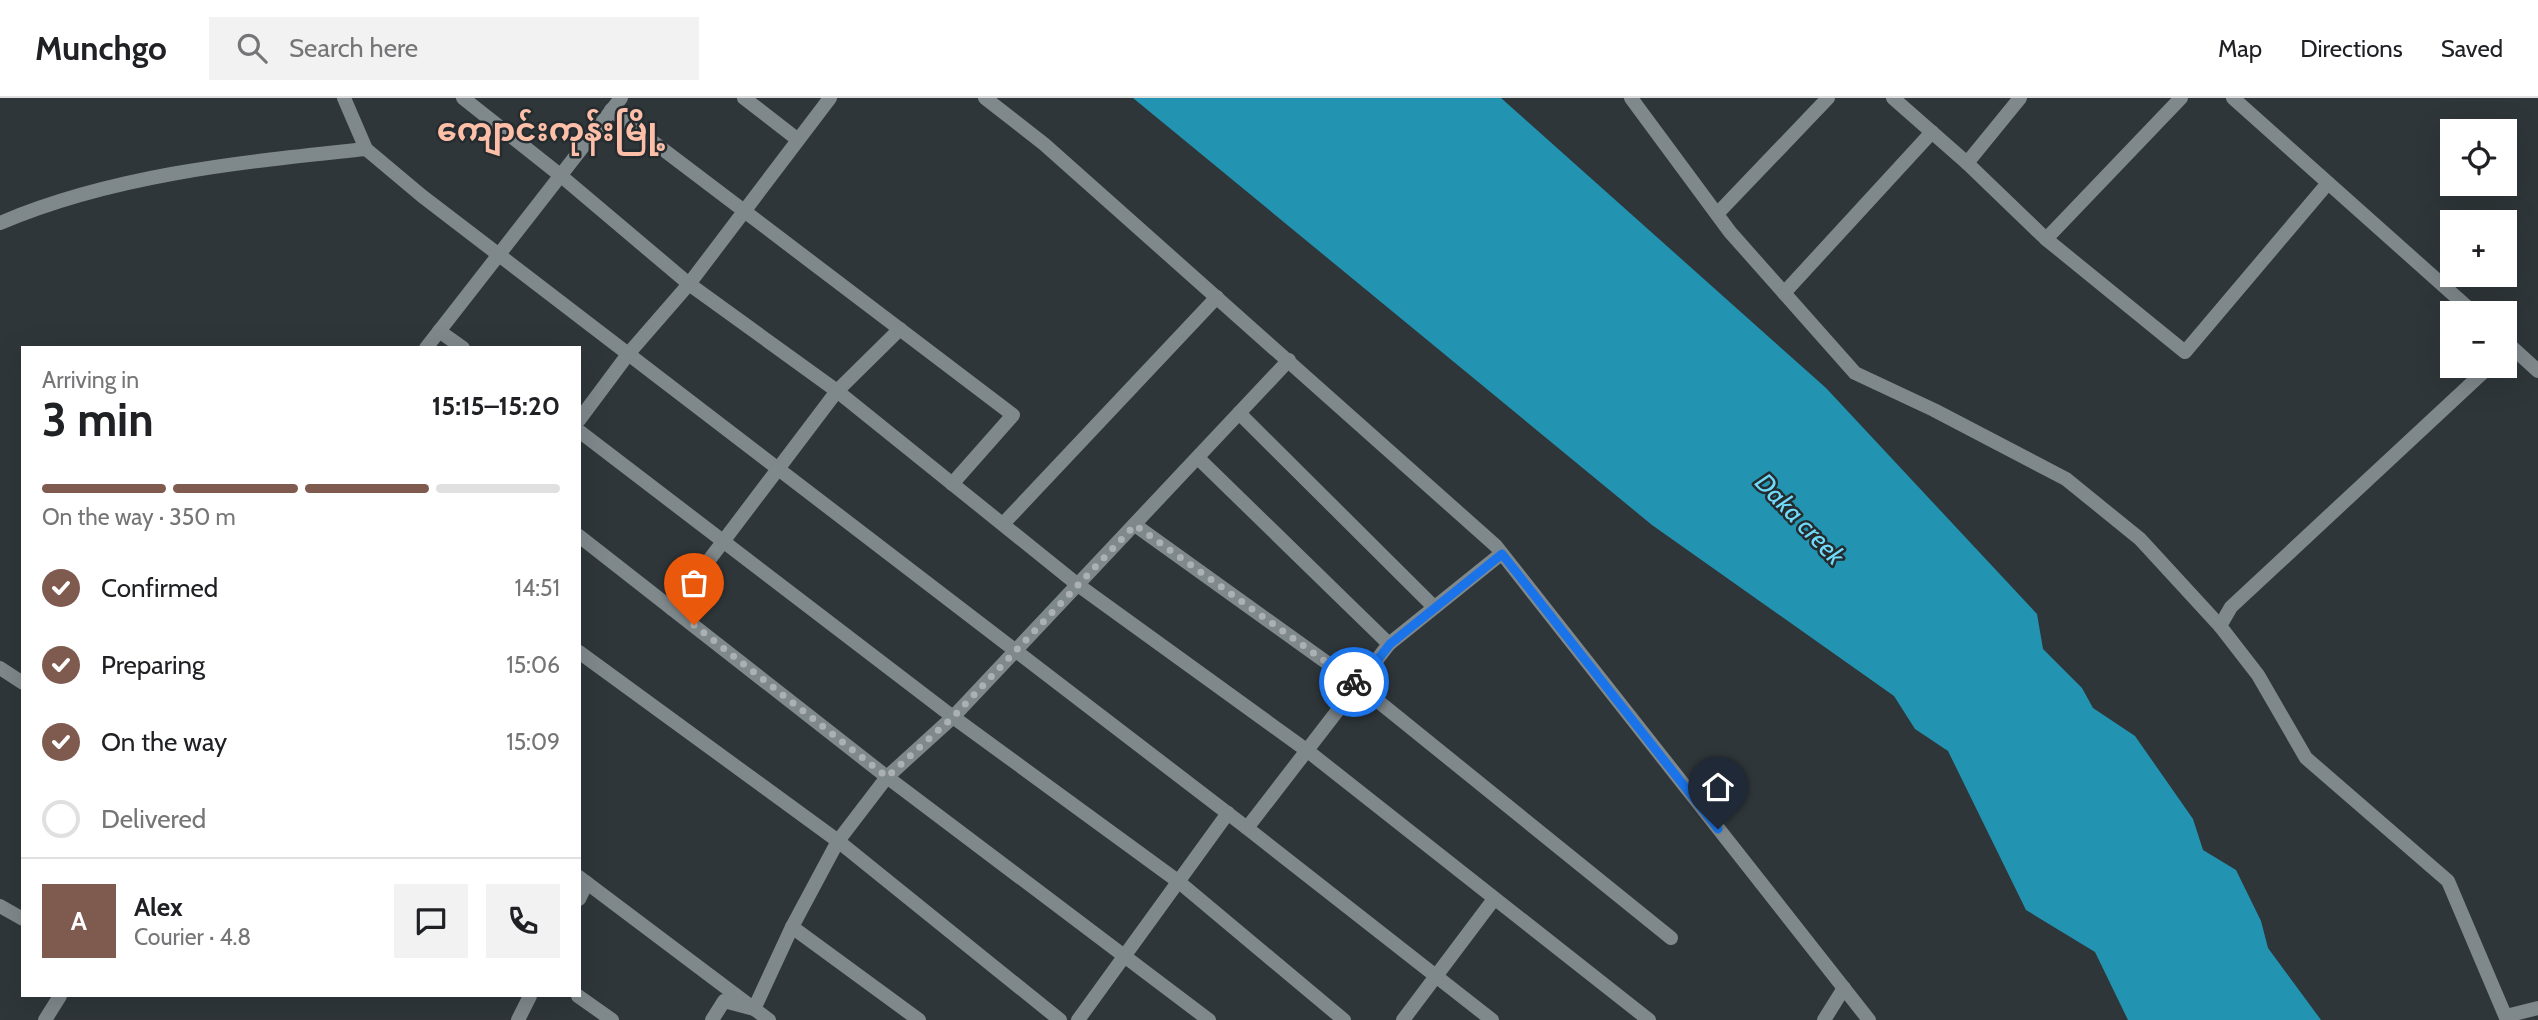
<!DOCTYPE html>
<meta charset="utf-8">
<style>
body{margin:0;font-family:Cabin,"Noto Sans Myanmar",sans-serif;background:#f2f2f2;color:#202124;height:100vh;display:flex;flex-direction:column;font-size:26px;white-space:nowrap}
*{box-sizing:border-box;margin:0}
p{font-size:23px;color:#757577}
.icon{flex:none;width:38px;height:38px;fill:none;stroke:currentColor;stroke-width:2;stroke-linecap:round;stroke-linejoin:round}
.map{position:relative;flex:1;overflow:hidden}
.drawer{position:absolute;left:21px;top:248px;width:560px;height:651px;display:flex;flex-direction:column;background:#fff;border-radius:0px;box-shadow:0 7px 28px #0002}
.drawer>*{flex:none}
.buttons{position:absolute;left:2440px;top:21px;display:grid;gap:14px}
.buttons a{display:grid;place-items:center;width:77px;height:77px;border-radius:0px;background:#fff;box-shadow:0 7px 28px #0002;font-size:35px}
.pin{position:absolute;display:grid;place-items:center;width:60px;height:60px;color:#fff;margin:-72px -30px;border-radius:50% 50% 50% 0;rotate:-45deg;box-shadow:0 0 7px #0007}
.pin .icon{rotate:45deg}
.courier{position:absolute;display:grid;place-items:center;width:70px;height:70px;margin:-35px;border:5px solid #1a73e8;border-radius:50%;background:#fff;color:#222;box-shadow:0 2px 9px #0007}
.overview em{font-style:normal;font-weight:700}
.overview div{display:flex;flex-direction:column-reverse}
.overview{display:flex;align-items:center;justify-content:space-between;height:119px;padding:0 21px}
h1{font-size:46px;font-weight:700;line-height:52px}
.bar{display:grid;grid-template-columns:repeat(4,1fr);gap:10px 7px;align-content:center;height:84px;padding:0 21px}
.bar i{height:9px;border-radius:5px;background:#e0e0e0}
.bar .on{background:#7f5a4f}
.bar p{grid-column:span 4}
.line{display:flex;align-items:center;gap:18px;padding:0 21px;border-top:2px solid #e0e0e0}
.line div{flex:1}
.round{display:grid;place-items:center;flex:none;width:74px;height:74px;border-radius:0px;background:#f2f2f2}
ol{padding:0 21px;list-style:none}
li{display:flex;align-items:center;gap:21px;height:77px}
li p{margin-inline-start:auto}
li .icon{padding:7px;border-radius:50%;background:#7f5a4f;color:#fff;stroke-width:4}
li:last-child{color:#757577}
li i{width:38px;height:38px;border:4px solid #e0e0e0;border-radius:50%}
header{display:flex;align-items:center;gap:42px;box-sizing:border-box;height:98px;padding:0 35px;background:#fff;border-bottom:2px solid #e0e0e0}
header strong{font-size:33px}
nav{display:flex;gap:38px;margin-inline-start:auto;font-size:24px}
.search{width:490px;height:63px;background:#f2f2f2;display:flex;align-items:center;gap:18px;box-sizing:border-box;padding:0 24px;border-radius:0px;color:#757577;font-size:26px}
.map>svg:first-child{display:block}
.water{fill:#2294b1}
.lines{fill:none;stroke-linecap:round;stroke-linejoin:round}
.minor{stroke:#7f888b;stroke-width:14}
.done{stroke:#abb1b3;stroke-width:7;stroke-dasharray:0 12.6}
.route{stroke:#1a73e8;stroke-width:9}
.labels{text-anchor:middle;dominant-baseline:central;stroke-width:5;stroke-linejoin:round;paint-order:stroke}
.water-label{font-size:26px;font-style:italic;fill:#71dbfa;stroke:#252c2f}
.district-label{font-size:32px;font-weight:bold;fill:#febfa9;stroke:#252c2f}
</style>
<header>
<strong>Munchgo</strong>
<div class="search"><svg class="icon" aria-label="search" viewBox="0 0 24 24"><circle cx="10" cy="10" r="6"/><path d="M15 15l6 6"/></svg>Search here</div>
<nav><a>Map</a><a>Directions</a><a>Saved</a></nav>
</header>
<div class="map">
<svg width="2538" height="922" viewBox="0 0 2538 922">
<rect width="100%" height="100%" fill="#2f3639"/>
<polygon class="water" points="1133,0 1501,0 1826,290 2037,516 2043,551 2082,590 2093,610 2135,638 2193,721 2203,752 2236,772 2261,823 2268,850 2321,922 2128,922 2095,854 2026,812 1948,653 1915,631 1894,598 1652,427"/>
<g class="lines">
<g class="minor">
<polyline points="344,0 366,51 422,98 1247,730 1492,922"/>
<polyline points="463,0 560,77 689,186 837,293 1078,487 1309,654 1649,922"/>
<polyline points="744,0 797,41"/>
<polyline points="985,0 1044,46 1496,448 1869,922"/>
<polyline points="1631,0 1730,134 1855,275 1934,312 2066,381 2140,441 2220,528"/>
<polyline points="1893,0 1967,65 2046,141 2185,254 2328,85"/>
<polyline points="2233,0 2474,215"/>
<polyline points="611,12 1013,317 952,386"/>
<polyline points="1967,65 2020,0"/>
<polyline points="1717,116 1828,0"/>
<path d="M0,125C115,76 243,64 366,51"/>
<polyline points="2046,141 2181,0"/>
<polyline points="1784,195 1932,34"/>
<polyline points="439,233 463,250"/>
<polyline points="2504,242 2538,273"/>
<polyline points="426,250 621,0"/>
<polyline points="2490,268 2231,509 2220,528 2258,577 2306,660 2448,783 2507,922"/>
<polyline points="1239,315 1434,509"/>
<polyline points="579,322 629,255 689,186 830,0"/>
<polyline points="579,333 953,619 1179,784 1344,922"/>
<polyline points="1198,360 1389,546"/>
<polyline points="1003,426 1217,199"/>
<polyline points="1135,427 1358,587 1671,840"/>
<polyline points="579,438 887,679 1209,922"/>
<polyline points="672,511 837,293 900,231"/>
<polyline points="579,554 838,743 1060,922"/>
<polyline points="0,570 23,585"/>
<polyline points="1247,730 1389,546 1501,456"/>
<polyline points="579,779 769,922"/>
<polyline points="579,801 587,785"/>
<polyline points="0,808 23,821"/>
<polyline points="792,829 919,922"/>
<polyline points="578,898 612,922"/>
<polyline points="2506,918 2538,910"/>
<polyline points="45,922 60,898"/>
<polyline points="518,922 530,898"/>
<polyline points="712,922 724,903 754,911 792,829 838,743 887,679 953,619 1289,262"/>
<polyline points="1078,922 1228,715"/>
<polyline points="1403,922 1494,801"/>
<polyline points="1824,922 1844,890"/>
</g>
</g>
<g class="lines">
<polyline class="done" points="694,527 887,679 953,619 1135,427 1354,584"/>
<polyline class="route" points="1354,584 1358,587 1390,546 1502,456 1718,731"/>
</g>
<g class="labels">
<g class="water-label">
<text transform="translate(1800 421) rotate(46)">Daka creek</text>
</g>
<g class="district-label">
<text x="551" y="31">ကျောင်းကုန်းမြို့</text>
</g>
</g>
</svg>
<div class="buttons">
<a><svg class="icon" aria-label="locate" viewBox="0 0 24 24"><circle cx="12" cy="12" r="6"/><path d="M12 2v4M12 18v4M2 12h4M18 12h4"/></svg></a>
<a>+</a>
<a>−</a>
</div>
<div class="pin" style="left:694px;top:527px;background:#ea580c"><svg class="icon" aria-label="bag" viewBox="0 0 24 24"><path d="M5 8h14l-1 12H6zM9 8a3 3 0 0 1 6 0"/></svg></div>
<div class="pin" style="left:1718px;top:731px;background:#1f2937"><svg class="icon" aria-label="home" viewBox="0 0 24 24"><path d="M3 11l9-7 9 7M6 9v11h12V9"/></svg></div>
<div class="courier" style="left:1354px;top:584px"><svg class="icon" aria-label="bike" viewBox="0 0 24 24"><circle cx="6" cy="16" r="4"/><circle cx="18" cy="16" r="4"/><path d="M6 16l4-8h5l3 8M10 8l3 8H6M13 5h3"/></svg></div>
<section class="drawer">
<div class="overview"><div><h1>3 min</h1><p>Arriving in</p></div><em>15:15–15:20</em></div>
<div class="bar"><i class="on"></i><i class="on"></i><i class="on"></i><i></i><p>On the way · 350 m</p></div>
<ol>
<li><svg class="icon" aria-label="check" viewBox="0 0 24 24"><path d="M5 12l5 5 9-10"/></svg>Confirmed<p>14:51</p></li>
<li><svg class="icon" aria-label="check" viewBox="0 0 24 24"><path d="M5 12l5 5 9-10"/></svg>Preparing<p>15:06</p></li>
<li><svg class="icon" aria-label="check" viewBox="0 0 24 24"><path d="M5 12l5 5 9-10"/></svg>On the way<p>15:09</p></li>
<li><i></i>Delivered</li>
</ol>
<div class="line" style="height:126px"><b class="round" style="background:#7f5a4f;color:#fff">A</b><div><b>Alex</b><p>Courier · 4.8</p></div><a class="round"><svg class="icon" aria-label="chat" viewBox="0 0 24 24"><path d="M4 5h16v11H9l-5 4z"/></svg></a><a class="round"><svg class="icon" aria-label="phone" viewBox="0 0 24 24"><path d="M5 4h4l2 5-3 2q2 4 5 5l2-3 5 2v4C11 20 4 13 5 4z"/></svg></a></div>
</section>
</div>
